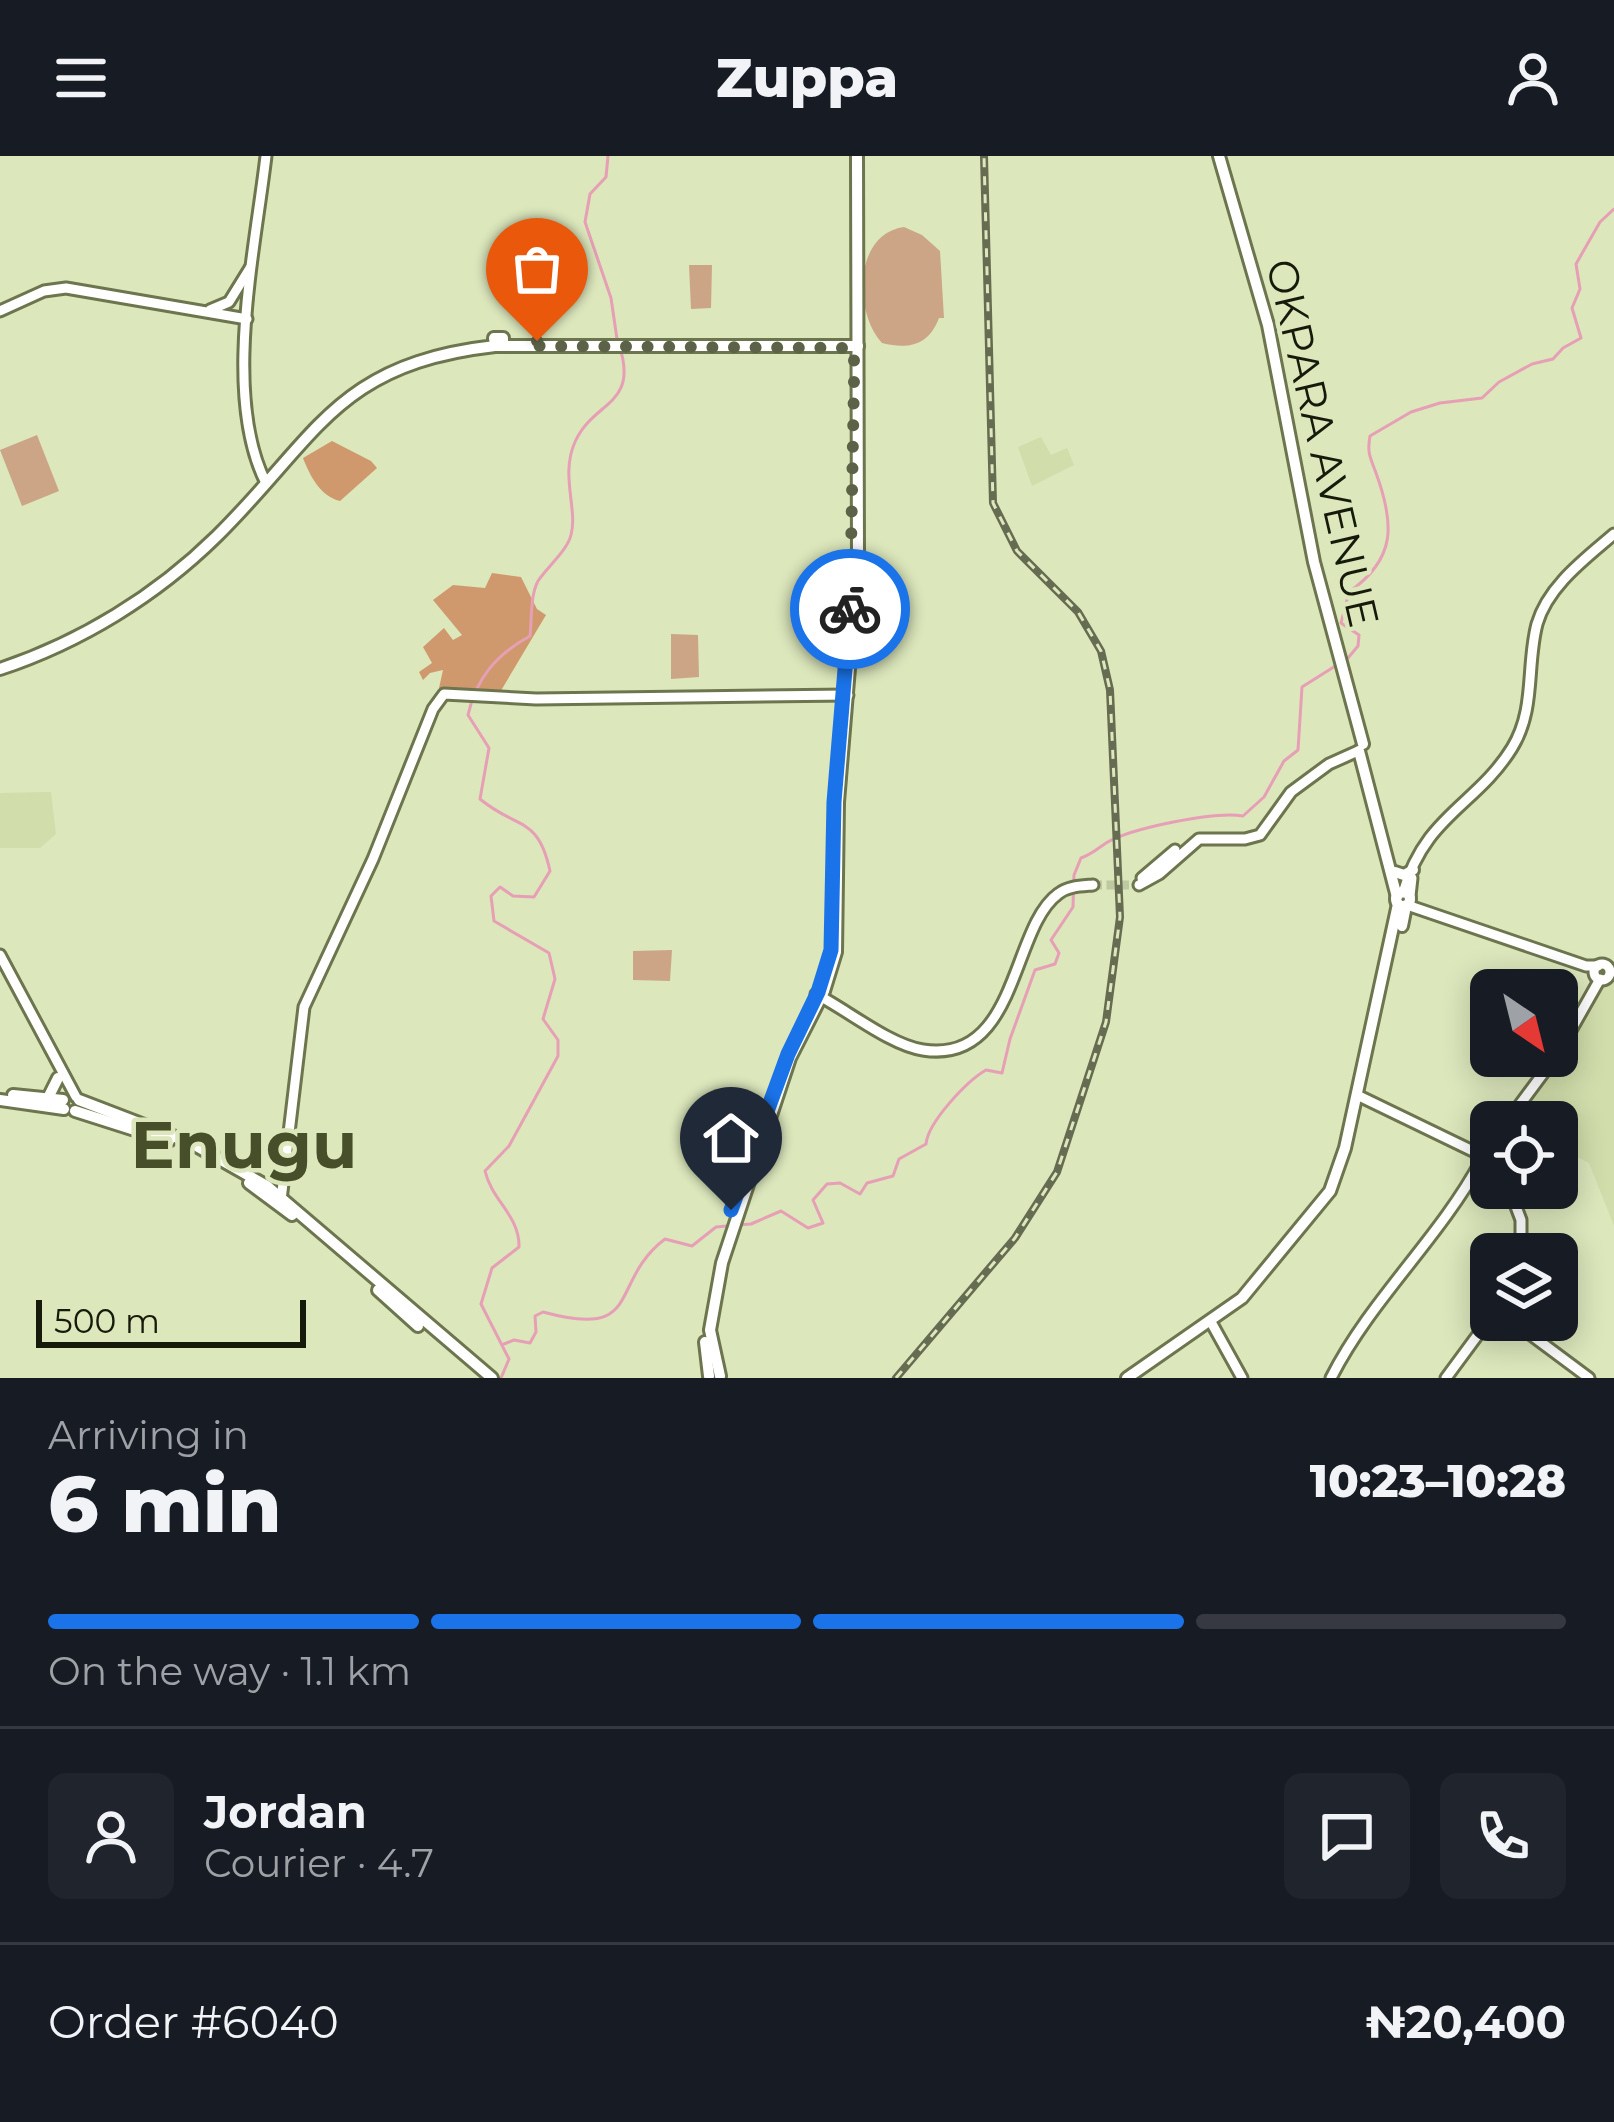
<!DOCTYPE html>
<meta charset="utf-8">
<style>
body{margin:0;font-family:Montserrat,sans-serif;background:#20242c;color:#f1f3f6;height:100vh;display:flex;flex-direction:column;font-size:45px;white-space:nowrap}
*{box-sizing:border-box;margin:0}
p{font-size:39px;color:#9ea1a6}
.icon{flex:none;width:66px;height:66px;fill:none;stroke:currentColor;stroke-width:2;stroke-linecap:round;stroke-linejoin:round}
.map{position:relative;height:1222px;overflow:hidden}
.panel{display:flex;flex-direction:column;background:#171b24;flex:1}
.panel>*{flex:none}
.needle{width:78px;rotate:145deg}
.controls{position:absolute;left:1470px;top:813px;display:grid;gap:24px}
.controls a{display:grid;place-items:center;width:108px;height:108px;border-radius:18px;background:#171b24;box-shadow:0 6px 30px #0003;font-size:60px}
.scale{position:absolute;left:36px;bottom:30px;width:270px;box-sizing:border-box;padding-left:12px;border:6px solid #161a0a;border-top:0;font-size:33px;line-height:42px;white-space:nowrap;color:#161a0a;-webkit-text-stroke:9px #dce7bc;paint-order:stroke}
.pin{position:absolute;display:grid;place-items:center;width:102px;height:102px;color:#fff;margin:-123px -51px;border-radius:50% 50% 50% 0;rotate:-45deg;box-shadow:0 0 12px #0007}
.pin .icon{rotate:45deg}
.courier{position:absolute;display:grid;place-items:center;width:120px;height:120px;margin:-60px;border:9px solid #1a73e8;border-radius:50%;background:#fff;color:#222;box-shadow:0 3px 15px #0007}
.summary em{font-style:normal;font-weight:800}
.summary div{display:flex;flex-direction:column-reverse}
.summary{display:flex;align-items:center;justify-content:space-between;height:204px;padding:0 48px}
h1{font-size:78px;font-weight:800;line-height:90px}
.bar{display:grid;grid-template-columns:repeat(4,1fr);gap:18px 12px;align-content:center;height:144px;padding:0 48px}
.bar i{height:15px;border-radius:9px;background:#363941}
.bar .on{background:#1a73e8}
.bar p{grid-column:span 4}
.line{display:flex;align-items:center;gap:30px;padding:0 48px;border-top:3px solid #363941}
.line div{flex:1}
.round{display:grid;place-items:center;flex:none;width:126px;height:126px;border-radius:18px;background:#20242c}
header{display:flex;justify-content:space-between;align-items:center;height:156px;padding:0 48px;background:#171b24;font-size:54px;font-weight:800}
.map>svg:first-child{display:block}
.built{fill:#d1ddab}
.green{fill:#cca587}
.forest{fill:#cf996d}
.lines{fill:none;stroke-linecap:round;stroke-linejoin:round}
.stream{stroke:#e69fb5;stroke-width:3}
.secondary-tunnel{stroke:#bec8a1;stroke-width:9;stroke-dasharray:9 4.5;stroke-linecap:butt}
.secondary-casing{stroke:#6c754e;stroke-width:15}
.primary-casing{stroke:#6c754e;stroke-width:16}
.secondary{stroke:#fff;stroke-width:9}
.primary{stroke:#fff;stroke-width:10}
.rail-casing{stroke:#656c51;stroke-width:8}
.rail{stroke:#dce7bc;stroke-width:3;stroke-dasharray:9;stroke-linecap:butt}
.done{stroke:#5b6248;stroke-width:12;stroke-dasharray:0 21.6}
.route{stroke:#1a73e8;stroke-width:15}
.labels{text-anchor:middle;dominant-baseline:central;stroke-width:9;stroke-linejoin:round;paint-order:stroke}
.street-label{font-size:42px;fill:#161a0a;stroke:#dce7bc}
.town-label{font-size:66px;font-weight:bold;fill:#474f2a;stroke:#dce7bc}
</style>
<header><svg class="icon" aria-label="menu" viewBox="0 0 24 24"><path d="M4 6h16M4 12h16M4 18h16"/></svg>Zuppa<svg class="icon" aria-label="person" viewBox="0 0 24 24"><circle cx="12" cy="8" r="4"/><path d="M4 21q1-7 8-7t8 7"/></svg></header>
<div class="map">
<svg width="1614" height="1222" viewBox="0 0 1614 1222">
<rect width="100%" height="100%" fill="#dce7bc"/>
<g class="built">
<polygon points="1041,281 1051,299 1067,292 1074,309 1032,330 1018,291"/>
<polygon points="51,636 56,678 40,692 0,692 0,637"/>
<polygon points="1611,824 1614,825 1614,1070 1589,1007 1569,997 1557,1000 1557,966 1512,966 1558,901 1568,899 1568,891 1601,827 1605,830"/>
</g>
<g class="green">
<path d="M904,71L922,79L940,95L944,162H939C928,191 907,193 882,187C854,157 853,78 904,71Z"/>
<polygon points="689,109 712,109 711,152 691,153"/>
<polygon points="37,279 59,335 22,350 0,294"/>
<polygon points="671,478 698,479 699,521 671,523"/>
<polygon points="672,794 670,825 633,824 633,795"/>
</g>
<g class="forest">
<path d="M332,285L371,305L377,312L340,345C320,340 310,320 303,302Z"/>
<polygon points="492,417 521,421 537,453 546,459 499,538 439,532 443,514 430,517 423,524 419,516 432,507 423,491 444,472 453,484 462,479 433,444 453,429 485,432"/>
</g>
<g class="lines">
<g class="stream">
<polyline points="608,0 606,21 590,38 585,66 611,142 617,183"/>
<path d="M737,1069L751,1068L781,1055L808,1072L823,1067L813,1044L827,1028L840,1027L860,1038L867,1027L893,1020L899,1003L926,988C928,966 967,925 986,914L1002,917L1010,883L1035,814L1055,808L1059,797L1051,784L1073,751L1074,719L1081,702C1092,698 1097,693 1106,687C1131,672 1215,655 1243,660L1264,641L1284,605L1298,594L1302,531L1348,502L1358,490L1359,479L1341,467L1349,436C1396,403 1395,369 1376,317C1370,301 1367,297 1370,280L1411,256L1440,247L1482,242L1499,226L1532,208L1553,203L1563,192L1581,182L1572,152L1580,133L1576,108L1600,66L1614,53"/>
<path d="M504,1188L514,1184L530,1187L536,1176L535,1160L543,1156C645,1184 608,1126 665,1083L692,1090L716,1071L727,1070"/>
<path d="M501,1222L509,1203L481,1148L492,1112L519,1091C520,1060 492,1045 485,1015L509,990L558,900V884L543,863L555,823L549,797L494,765L491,740L500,731L513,740L534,741L550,715C538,659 517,674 480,643L489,592L468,559C476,522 497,498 530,480C532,463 530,440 538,425C547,411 567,395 571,379C578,353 560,319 575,286C593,245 638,250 620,192"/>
</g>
<polyline class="secondary-tunnel" points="1093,729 1139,729"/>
<defs>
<g id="secondary">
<polyline points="210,154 229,146 250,112"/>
<polyline points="0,155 44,135 66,132 247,163"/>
<path d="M266,327C222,240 255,95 266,0"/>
<polyline points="1142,722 1175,694"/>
<polyline points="1139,729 1159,718 1199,683 1245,683 1260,679 1291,636 1329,608 1358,595"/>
<path d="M1403,737C1425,659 1476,650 1512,592C1536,553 1526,510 1537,468C1548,430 1585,403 1614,378"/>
<polyline points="1410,740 1412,722"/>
<polyline points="1407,749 1586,810 1598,810"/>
<polyline points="0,799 76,941"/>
<circle cx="1602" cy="816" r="8"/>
<path d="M816,838C847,854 890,889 923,894C1018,909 1011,772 1058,738C1068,730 1081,730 1093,729"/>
<polyline points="1557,899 1600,823"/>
<polyline points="1357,939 1479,998"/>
<polyline points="1507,966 1556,900"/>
<polygon points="1480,997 1486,999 1485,1004 1479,1003"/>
<polyline points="1509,1032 1521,1064 1521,1098"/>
<polyline points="281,1044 304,851 373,703 433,553 444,538 536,543 848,539"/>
<polyline points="1511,1164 1589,1222"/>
<polyline points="1211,1166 1242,1222"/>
<path d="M1331,1222C1371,1143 1439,1083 1481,1005"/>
<polyline points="1446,1222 1491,1161"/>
</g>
<g id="primary">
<polyline points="1219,0 1268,169 1314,406 1363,588"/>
<polyline points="503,190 858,190"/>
<path d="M0,513C81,486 156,440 217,380C318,280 336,208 495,190L494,182H503V190H495"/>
<polyline points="1359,595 1397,741"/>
<polyline points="1395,716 1404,719 1413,714"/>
<circle cx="1403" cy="743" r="7"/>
<polyline points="1402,770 1406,750"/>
<polyline points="13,939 63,944"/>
<polyline points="48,942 58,922"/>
<polyline points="0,944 64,953"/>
<polyline points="79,944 191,987 267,1030 492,1222"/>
<polyline points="75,955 169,985"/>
<polyline points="249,1027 292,1059"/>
<polyline points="378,1134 418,1170"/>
<polyline points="705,1186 709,1220"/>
<polyline points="720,1220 710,1174 722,1107 790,902 824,835 836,796 838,646 858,403 857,0"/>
<polyline points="1127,1222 1242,1142 1330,1035 1345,992 1398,748"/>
</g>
</defs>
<use href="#secondary" class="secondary-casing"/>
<use href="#primary" class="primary-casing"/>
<use href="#secondary" class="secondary"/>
<use href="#primary" class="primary"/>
<defs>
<polyline id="rail" points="896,1222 1015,1082 1057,1016 1106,866 1120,761 1110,534 1101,495 1078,456 1017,395 993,347 984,0"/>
</defs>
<use href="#rail" class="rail-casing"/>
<use href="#rail" class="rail"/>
</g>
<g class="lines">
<polyline class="done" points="537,185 530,185 530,190 850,192 854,198 854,225 850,453"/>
<polyline class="route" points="731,1054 788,898 818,836 831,794 834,646 850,453"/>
</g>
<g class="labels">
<g class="street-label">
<text transform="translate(1323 287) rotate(77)">OKPARA AVENUE</text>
</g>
<g class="town-label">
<text x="244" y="988">Enugu</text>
</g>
</g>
</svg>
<div class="controls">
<a><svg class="needle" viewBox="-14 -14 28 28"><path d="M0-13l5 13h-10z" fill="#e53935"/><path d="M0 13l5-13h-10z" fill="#9ea1a6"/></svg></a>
<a><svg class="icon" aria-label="locate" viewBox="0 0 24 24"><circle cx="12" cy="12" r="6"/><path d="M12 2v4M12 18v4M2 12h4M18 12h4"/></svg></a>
<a><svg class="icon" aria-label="layers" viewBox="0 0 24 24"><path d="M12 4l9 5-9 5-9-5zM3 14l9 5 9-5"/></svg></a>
</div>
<div class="scale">500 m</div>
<div class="pin" style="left:537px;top:185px;background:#ea580c"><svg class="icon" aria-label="bag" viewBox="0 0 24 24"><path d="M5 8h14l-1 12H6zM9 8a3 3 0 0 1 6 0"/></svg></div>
<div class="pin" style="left:731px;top:1054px;background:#1f2937"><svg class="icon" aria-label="home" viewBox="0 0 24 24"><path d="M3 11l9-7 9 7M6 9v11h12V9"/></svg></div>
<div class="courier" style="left:850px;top:453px"><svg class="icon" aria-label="bike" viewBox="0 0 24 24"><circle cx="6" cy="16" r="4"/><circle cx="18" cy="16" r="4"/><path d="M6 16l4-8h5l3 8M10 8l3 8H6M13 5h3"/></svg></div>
</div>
<section class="panel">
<div class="summary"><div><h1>6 min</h1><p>Arriving in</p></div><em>10:23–10:28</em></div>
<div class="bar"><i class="on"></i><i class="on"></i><i class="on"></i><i></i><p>On the way · 1.1 km</p></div>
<div class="line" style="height:216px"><a class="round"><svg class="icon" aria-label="person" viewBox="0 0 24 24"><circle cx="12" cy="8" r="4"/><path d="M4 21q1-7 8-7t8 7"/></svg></a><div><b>Jordan</b><p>Courier · 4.7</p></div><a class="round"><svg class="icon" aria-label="chat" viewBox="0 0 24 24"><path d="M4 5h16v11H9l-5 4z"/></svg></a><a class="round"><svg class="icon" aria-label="phone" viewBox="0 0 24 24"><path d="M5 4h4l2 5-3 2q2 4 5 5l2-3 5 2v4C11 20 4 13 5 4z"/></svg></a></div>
<div class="line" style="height:156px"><div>Order #6040</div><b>₦20,400</b></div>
</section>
